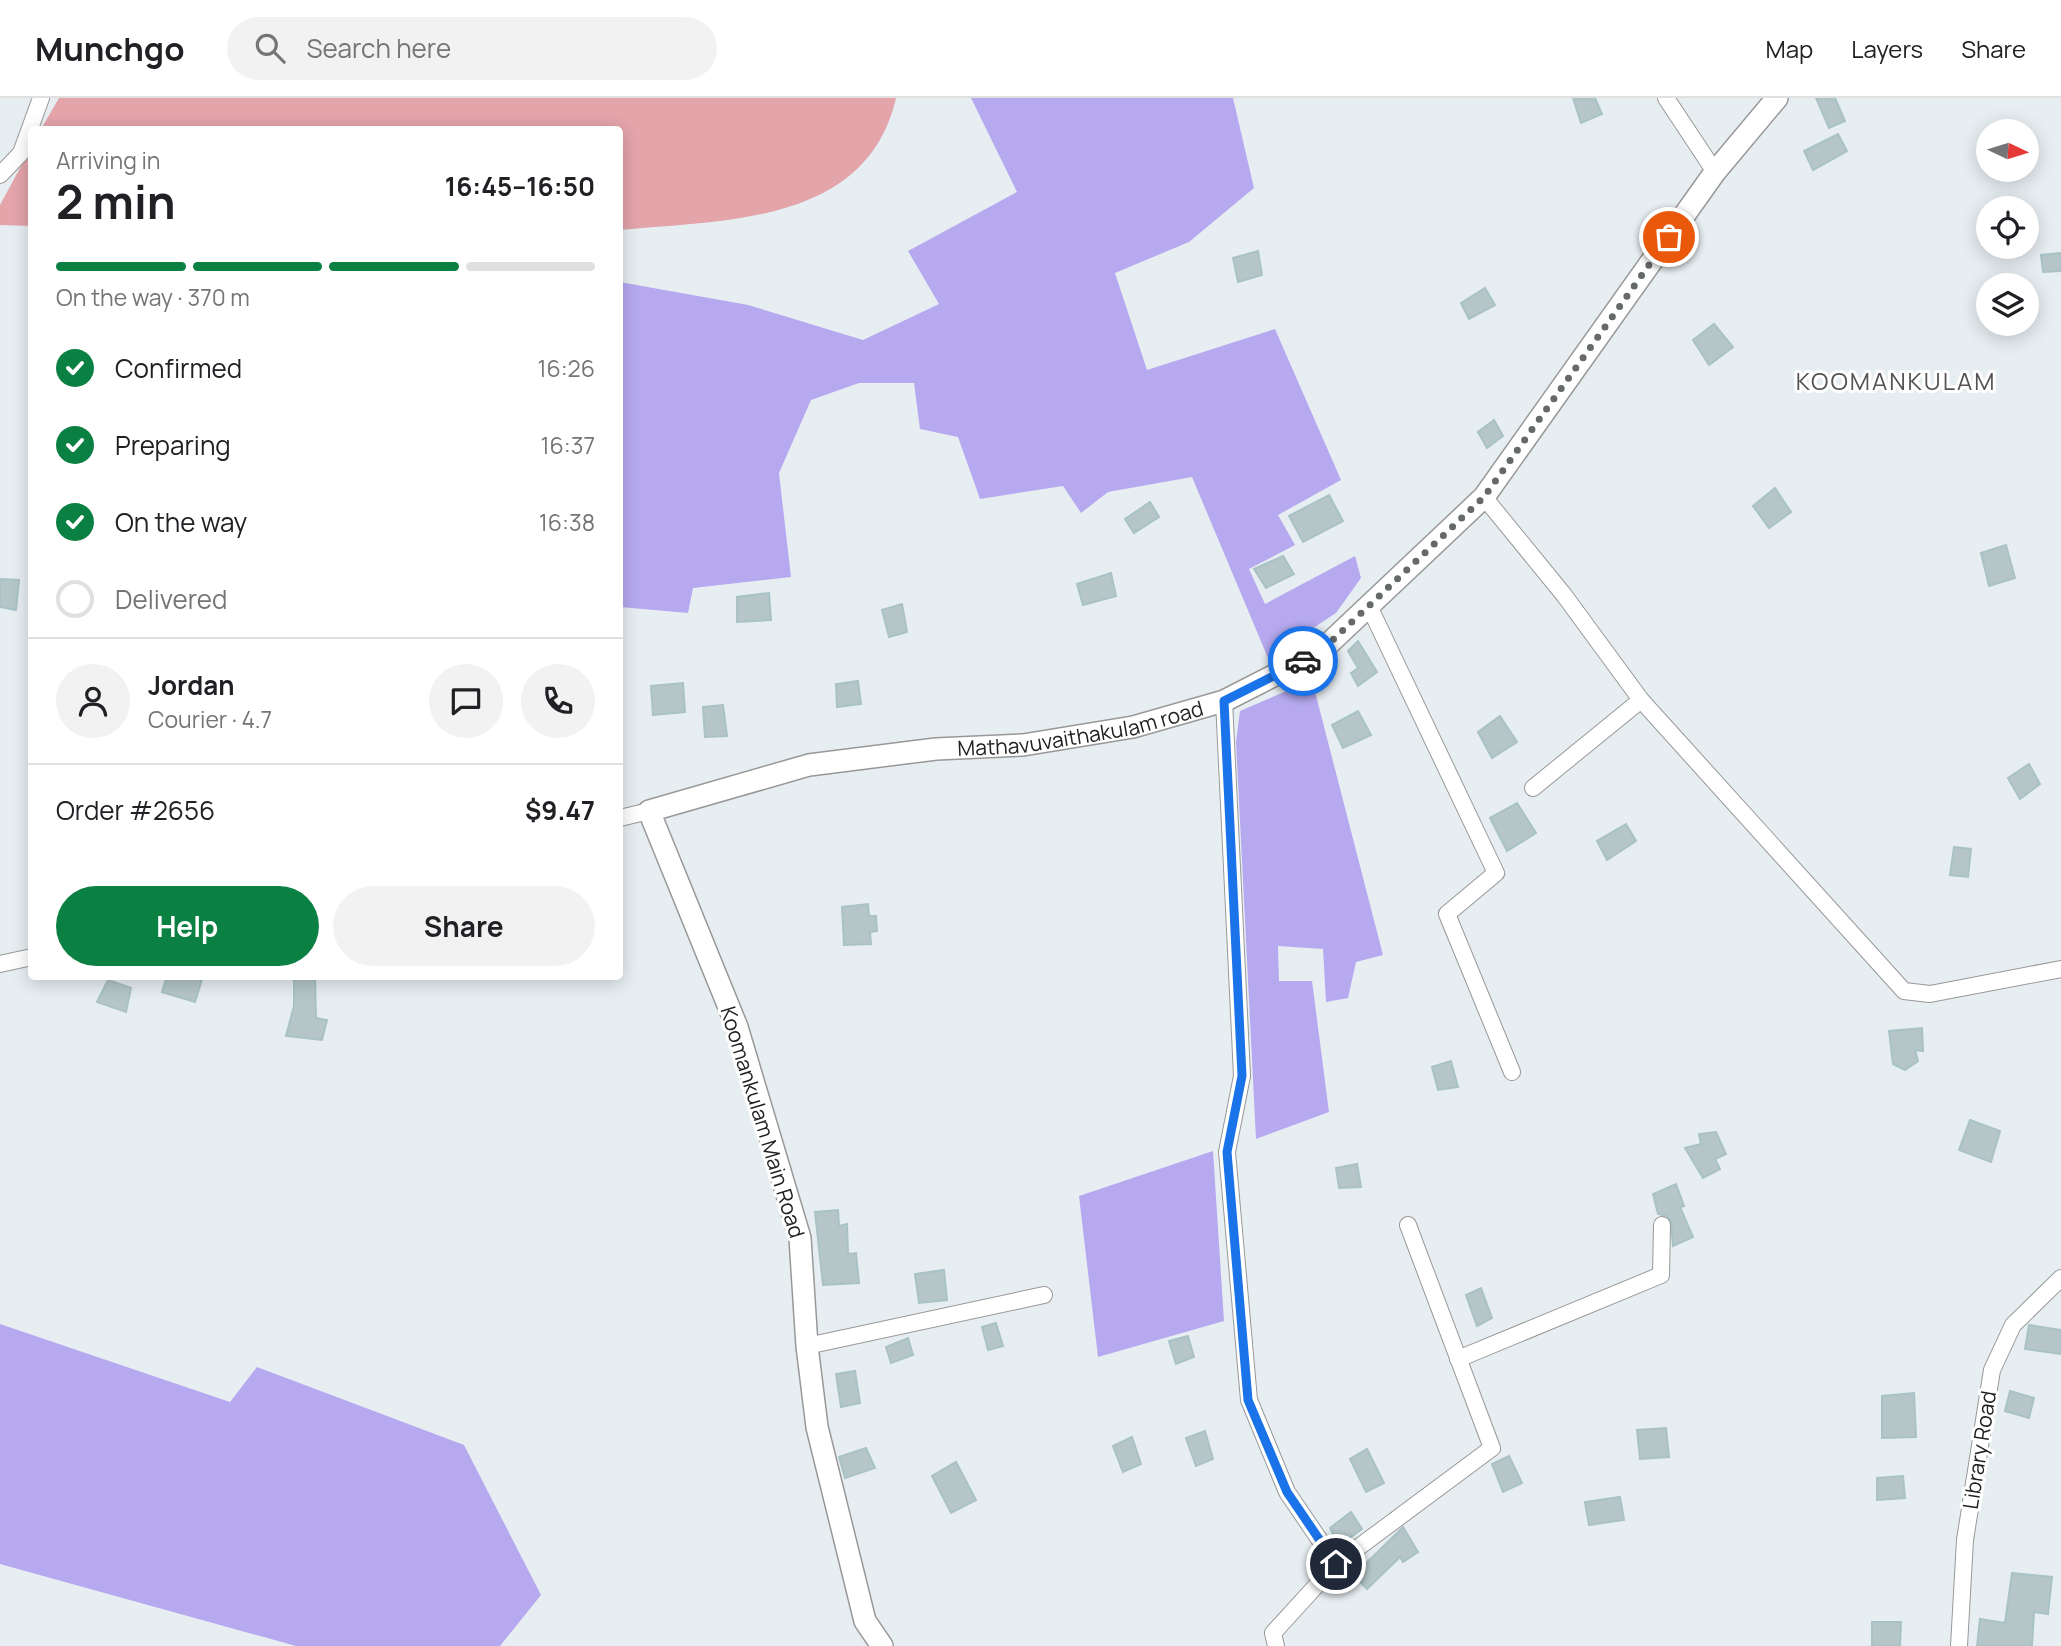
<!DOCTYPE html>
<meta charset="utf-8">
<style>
body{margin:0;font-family:Manrope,sans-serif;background:#f2f2f2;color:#202124;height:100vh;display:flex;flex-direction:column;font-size:26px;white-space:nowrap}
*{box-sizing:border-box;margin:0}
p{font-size:23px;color:#757577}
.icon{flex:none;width:38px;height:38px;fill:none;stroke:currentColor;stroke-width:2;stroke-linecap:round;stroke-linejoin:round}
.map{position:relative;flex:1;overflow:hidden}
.drawer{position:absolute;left:28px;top:28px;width:595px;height:854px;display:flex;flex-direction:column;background:#fff;border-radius:7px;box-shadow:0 4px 18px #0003}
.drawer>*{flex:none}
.needle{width:46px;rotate:94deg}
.buttons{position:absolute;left:1976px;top:21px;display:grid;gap:14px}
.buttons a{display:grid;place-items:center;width:63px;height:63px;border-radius:50%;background:#fff;box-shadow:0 4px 18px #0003;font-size:35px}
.pin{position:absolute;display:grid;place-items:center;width:60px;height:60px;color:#fff;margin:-30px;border:4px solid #fff;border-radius:50%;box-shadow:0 2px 7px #0007}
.courier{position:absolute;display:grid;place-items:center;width:70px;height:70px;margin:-35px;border:5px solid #1a73e8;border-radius:50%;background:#fff;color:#222;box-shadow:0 2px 9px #0007}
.head em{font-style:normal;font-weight:700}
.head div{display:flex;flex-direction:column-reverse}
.head{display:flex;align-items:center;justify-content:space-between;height:119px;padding:0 28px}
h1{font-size:46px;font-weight:700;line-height:52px}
.bar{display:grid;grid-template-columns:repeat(4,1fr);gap:10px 7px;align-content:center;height:84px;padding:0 28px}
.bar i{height:9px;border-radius:5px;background:#e0e0e0}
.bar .on{background:#0b8043}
.bar p{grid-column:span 4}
.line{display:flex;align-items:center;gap:18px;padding:0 28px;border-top:2px solid #e0e0e0}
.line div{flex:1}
.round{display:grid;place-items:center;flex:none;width:74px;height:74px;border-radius:37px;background:#f2f2f2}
ol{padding:0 28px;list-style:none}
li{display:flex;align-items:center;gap:21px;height:77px}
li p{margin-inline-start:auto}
li .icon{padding:7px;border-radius:50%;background:#0b8043;color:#fff;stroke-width:4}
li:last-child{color:#757577}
li i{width:38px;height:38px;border:4px solid #e0e0e0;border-radius:50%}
.primary-button{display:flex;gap:14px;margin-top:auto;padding:14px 28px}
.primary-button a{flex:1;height:80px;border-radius:42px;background:#0b8043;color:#fff;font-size:28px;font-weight:700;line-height:80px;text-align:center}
.primary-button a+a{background:#f2f2f2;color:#202124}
header{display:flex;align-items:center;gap:42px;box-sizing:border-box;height:98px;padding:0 35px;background:#fff;border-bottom:2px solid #e0e0e0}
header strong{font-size:33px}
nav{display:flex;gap:38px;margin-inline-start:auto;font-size:24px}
.search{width:490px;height:63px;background:#f2f2f2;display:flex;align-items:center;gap:18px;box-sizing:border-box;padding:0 24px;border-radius:38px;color:#757577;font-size:26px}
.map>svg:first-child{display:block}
.grass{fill:#b6a9f0}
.water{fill:#e3a4aa}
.building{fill:#b6c6c8;stroke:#a8c2c5;stroke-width:2}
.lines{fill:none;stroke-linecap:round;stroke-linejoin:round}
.minor-casing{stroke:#989898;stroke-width:18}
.tertiary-casing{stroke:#989898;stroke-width:24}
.minor{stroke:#fff;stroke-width:16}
.tertiary{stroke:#fff;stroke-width:21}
.done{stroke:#66696a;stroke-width:7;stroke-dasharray:0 12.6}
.route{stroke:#1a73e8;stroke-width:9}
.labels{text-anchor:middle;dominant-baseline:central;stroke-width:6;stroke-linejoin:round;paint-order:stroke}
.street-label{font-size:21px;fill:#212121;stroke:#fff}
.quarter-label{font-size:24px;letter-spacing:2px;fill:#545454;stroke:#fff}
</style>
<header>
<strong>Munchgo</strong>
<div class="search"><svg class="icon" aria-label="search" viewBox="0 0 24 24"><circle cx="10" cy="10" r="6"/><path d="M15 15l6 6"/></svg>Search here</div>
<nav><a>Map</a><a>Layers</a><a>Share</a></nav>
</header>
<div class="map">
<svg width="2061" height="1548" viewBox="0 0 2061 1548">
<rect width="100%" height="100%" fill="#e7eef2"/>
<g class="grass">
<polygon points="971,0 1233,0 1254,90 1189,144 1115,175 1147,272 1275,231 1341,382 1278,417 1295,447 1249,471 1265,506 1355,458 1361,480 1336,515 1268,560 1192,379 1108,394 1081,415 1063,388 980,401 958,339 920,331 914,285 859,285 811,302 779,375 791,479 693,490 688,515 620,509 620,184 748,207 863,242 939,206 908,153 1017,94"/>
<polygon points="1312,582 1383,857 1356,864 1348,900 1326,904 1323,851 1278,848 1279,883 1312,883 1329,1014 1256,1041 1236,644 1240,613"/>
<polygon points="1213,1053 1224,1223 1098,1259 1079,1098"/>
<polygon points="0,1226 230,1304 257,1269 464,1347 541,1497 500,1548 296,1548 0,1466"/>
</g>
<g class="water">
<path d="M59,0H896C867,127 723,122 620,132V32L41,31Z"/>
<polygon points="31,50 31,128 0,127 0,107"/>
</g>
<g class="building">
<polygon points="1573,0 1595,0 1602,16 1581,25"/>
<polygon points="1816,0 1835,0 1845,23 1829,30"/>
<polygon points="1838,36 1847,53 1813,72 1804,53"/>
<polygon points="1258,153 1262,177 1238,184 1233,160"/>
<polygon points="2061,155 2061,173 2043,174 2041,157"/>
<polygon points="1485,190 1495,207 1469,221 1461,205"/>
<polygon points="1714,226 1733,249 1709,267 1693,242"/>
<polygon points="1494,322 1503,338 1487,350 1478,334"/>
<polygon points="1775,390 1791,414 1769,430 1753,408"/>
<polygon points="1329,397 1343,423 1303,444 1289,418"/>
<polygon points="1150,404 1159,419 1134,435 1125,421"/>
<polygon points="2006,447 2015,480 1989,488 1981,455"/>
<polygon points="1283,458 1294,476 1266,490 1254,471"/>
<polygon points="1111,475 1116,498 1083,507 1077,486"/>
<polygon points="0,481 19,482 16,512 0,509"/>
<polygon points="769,495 771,522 737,524 737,499"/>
<polygon points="902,506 907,534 889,539 882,512"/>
<polygon points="1358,543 1377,574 1358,588 1351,575 1358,570 1348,553"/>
<polygon points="858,583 861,606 837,609 836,586"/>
<polygon points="683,585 685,614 653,617 651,588"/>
<polygon points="723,607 727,638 705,639 703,609"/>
<polygon points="1358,613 1371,637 1343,650 1332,627"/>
<polygon points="1500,618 1517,644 1492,660 1478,634"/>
<polygon points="2029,666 2040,686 2020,701 2008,680"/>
<polygon points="1517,705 1536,735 1507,753 1490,720"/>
<polygon points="1626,726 1636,743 1607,762 1597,743"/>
<polygon points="1954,749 1971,751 1968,779 1950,777"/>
<polygon points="868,806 869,818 876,818 877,833 870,834 871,846 844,847 842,809"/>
<polygon points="167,878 203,878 195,904 162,894"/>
<polygon points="294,878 315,878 316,920 327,922 322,942 286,938 294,908"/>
<polygon points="108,882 131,890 126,914 97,904"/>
<polygon points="1922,930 1923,953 1915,952 1918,963 1905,972 1893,966 1889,933"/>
<polygon points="1451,963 1458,989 1438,992 1432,969"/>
<polygon points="1970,1022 2000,1033 1991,1064 1959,1052"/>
<polygon points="1716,1034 1726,1056 1715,1061 1720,1071 1703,1080 1685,1050 1701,1046 1699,1036"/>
<polygon points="1357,1066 1361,1089 1339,1090 1336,1070"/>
<polygon points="1676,1086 1684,1108 1680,1109 1693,1139 1673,1148 1671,1123 1667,1118 1658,1116 1653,1096"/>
<polygon points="838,1112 839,1128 847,1126 848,1156 856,1155 859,1185 823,1187 815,1114"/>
<polygon points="944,1172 947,1202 919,1205 915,1176"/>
<polygon points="1481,1190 1492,1220 1477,1228 1466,1197"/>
<polygon points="996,1225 1003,1248 988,1252 982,1229"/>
<polygon points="2029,1227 2061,1232 2061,1256 2025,1251"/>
<polygon points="1188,1238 1194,1259 1176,1266 1169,1243"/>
<polygon points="908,1240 913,1257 891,1265 886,1249"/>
<polygon points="855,1273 860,1305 841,1309 836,1276"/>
<polygon points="2010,1293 2034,1300 2029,1320 2005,1313"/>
<polygon points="1914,1295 1916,1339 1882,1340 1882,1298"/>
<polygon points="1666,1330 1669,1359 1640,1361 1637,1332"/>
<polygon points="1205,1333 1213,1361 1196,1368 1186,1340"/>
<polygon points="1132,1339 1141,1366 1123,1374 1113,1348"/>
<polygon points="866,1350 875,1370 845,1380 839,1359"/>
<polygon points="1367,1351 1384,1385 1366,1394 1350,1361"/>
<polygon points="1509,1358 1522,1385 1503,1394 1492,1366"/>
<polygon points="956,1364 976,1402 951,1415 932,1378"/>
<polygon points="1903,1378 1905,1400 1877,1402 1877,1380"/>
<polygon points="1620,1399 1624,1422 1589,1427 1585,1404"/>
<polygon points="1351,1414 1362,1431 1339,1448 1330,1430"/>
<polygon points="1403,1429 1418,1454 1403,1464 1400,1459 1367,1491 1354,1477"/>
<polygon points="2012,1475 2052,1479 2048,1516 2034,1514 2032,1548 1977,1548 1980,1521 2005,1525"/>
<polygon points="1872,1524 1901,1524 1900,1548 1872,1548"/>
</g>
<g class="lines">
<defs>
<g id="minor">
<polyline points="1666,0 1715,74"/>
<polyline points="0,77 21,55 41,0"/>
<polyline points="1484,399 1564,497 1641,602 1904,893 1930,896 2061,871"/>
<polyline points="1369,508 1496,775 1447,816 1512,974"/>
<polyline points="1224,603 1242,978 1227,1054 1249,1302 1287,1394 1336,1466 1273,1535 1276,1548"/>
<polyline points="1533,690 1641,602"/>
<polyline points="620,720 649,713"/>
<polyline points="0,866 32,859"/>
<polyline points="807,1248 1044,1197"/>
<polyline points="1458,1261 1661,1177 1662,1127"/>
<polyline points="1336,1466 1492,1350 1408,1127"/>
<polyline points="1959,1548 1965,1442 1992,1272 2013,1227 2061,1180"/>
</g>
<g id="tertiary">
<path id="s1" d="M882,1548L865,1523L817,1329L807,1248L800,1140L737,929L649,713L809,667L936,651L1023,647L1133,629L1224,603L1320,554L1484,399L1715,74L1777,0"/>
</g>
</defs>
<use href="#minor" class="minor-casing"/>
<use href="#tertiary" class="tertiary-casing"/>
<use href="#minor" class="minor"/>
<use href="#tertiary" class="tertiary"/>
</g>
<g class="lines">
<polyline class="done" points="1303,563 1320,554 1484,399 1669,139"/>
<polyline class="route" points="1303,563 1224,603 1242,978 1227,1054 1248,1302 1287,1394 1336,1466"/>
</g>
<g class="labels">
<g class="street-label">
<text stroke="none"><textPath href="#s1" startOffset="1314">Mathavuvaithakulam road</textPath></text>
<text transform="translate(763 1024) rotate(73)">Koomankulam Main Road</text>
<text transform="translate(1979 1352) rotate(-81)">Library Road</text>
</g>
<g class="quarter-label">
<text x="1896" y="282">KOOMANKULAM</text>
</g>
</g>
</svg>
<div class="buttons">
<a><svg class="needle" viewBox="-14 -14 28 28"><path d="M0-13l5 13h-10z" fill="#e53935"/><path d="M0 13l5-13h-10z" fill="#757577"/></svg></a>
<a><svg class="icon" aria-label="locate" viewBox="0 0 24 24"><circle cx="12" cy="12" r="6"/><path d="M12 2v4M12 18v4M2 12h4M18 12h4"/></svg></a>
<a><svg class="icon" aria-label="layers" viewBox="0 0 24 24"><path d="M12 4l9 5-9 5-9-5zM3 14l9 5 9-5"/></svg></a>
</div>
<div class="pin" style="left:1669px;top:139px;background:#ea580c"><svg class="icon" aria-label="bag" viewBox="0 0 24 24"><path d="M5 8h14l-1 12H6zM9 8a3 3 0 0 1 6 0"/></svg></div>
<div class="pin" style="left:1336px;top:1466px;background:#1f2937"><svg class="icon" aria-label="home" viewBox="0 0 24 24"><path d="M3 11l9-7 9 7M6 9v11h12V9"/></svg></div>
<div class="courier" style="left:1303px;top:563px"><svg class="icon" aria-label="car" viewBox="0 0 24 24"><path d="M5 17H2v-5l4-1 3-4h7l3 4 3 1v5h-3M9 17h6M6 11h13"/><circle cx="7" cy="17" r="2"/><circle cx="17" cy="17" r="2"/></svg></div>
<section class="drawer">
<div class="head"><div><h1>2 min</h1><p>Arriving in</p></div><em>16:45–16:50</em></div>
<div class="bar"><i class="on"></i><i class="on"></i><i class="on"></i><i></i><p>On the way · 370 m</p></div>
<ol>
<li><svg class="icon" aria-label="check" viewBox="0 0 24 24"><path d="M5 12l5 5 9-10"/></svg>Confirmed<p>16:26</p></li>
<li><svg class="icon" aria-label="check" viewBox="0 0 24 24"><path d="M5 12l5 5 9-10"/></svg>Preparing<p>16:37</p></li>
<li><svg class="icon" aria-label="check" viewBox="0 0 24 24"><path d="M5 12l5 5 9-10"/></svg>On the way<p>16:38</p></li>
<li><i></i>Delivered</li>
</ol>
<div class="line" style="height:126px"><a class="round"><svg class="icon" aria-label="person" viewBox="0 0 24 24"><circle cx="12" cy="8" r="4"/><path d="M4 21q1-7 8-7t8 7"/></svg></a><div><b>Jordan</b><p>Courier · 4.7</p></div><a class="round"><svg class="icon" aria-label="chat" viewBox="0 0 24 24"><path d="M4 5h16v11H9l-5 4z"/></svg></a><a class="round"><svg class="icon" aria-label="phone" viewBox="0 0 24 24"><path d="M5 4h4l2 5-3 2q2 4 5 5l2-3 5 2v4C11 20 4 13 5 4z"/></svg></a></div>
<div class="line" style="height:91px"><div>Order #2656</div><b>$9.47</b></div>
<div class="primary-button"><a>Help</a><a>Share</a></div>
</section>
</div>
